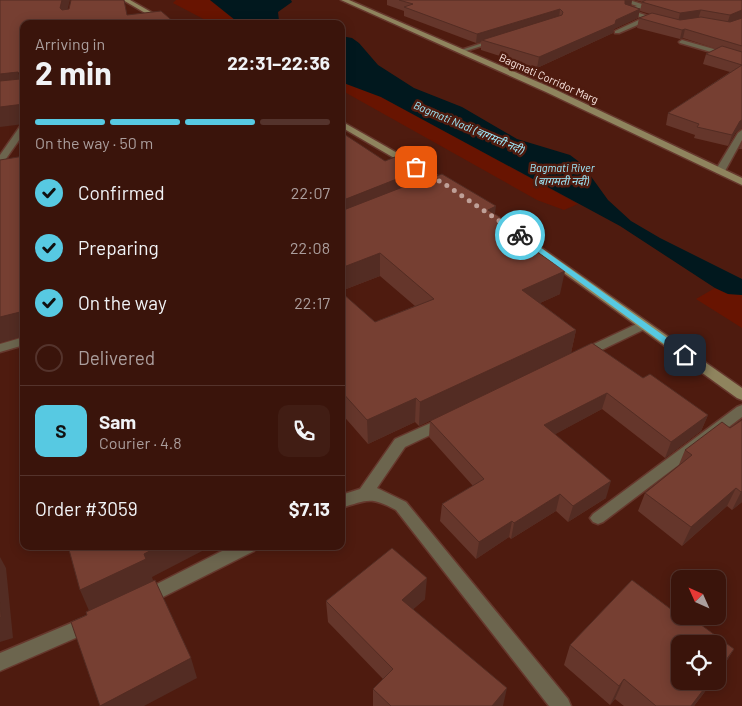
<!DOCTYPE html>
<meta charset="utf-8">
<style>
body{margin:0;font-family:Barlow,"Noto Sans Devanagari",sans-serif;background:#411d14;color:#f1f3f6;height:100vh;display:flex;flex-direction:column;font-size:19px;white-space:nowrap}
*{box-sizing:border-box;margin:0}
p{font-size:16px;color:#ab9e9d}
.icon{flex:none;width:28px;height:28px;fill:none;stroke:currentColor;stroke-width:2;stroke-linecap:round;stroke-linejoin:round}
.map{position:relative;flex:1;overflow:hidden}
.sheet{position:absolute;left:20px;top:20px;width:325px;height:530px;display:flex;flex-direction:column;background:#3a140b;border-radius:10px;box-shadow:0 2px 12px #0003,0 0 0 1px #54332c}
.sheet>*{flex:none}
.needle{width:32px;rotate:315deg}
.controls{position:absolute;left:671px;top:570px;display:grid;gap:10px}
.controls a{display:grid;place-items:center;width:55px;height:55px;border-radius:10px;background:#3a140b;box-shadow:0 2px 12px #0003,0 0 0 1px #54332c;font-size:25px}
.pin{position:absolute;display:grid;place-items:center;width:42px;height:42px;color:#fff;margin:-21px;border-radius:10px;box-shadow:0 2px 8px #0006}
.courier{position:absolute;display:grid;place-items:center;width:50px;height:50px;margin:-25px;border:4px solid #57c9e2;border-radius:50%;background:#fff;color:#222;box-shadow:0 1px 6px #0007}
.summary em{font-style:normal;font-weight:700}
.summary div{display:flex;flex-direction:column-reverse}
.summary{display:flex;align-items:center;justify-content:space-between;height:85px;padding:0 15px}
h1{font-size:32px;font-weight:700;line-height:38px}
.bar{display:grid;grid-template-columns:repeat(4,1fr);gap:8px 5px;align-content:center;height:60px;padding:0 15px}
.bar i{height:6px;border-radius:4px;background:#54332c}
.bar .active{background:#57c9e2}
.bar p{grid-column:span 4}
.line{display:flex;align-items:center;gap:12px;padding:0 15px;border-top:1px solid #54332c}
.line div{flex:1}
.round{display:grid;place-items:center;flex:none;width:52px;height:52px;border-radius:10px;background:#411d14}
ol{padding:0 15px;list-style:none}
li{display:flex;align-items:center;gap:15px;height:55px}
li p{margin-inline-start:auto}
li .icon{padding:5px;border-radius:50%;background:#57c9e2;color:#111;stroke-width:4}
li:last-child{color:#ab9e9d}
li i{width:28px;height:28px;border:2px solid #54332c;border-radius:50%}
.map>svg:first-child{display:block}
.green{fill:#681401}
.water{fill:#01181e}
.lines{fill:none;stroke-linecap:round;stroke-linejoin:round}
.street-casing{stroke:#66382d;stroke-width:3}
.secondary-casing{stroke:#66382d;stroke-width:3}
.street{fill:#6c654e;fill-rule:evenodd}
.secondary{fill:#8f845e;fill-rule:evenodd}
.wall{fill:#65362b}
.shaded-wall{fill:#532c23}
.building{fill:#763f32;stroke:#532c23}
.route{fill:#57c9e2}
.done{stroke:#bfa098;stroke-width:5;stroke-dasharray:0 9}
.labels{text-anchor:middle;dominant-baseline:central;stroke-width:5;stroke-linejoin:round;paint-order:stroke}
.far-street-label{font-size:11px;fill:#fce7e2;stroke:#4e1b0f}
.far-water-label{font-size:11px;font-style:italic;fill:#9febfc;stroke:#4e1b0f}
</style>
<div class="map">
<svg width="742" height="706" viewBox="0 0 742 706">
<rect width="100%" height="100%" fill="#4e1b0f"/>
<g class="green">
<polygon points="176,0 210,0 240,24 213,24 173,3"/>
<polygon points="341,82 381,97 578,204 564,210 537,200 341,90"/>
<polygon points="715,288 728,294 742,295 742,328 696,299"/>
</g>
<g class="water">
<polygon points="210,0 291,0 292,2 278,12 279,21 286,24 240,24"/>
<polygon points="341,36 352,38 359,43 378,65 414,88 462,107 517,139 570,155 582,164 608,200 631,221 660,238 742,279 742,295 728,294 715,288 620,226 381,97 341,82"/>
</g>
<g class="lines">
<defs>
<g id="street">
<polygon points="619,0 629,0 645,5 645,7 633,11 663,21 660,23 649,20 619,33 615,33 615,31 643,18 625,12 625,10 637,6"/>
<polygon points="495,39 500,40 463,52 458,51"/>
<polygon points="682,40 742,57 742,61 680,43 679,42"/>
<polygon points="21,125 24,125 24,133 3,163 0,164 0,155"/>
<polygon points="742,130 742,140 725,171 723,173 717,173 715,171 738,133"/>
<polygon points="643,321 647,322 649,325 647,328 587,357 583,358 577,354 579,351"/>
<polygon points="24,337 24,345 0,352 0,344"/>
<polygon points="742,405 742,417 603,522 598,524 593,522 590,518 593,514 737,407"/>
<path d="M444,417L449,418L451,422L449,426L405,447L377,488L406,502L568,699L571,706H549L396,510C371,496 367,500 341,508V495L360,489L395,439Z"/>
<polygon points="232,546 256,546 254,551 151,603 145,606 139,603 136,598 139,593"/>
<polygon points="88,616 94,618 97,624 94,630 0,671 0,653"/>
</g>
<g id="secondary">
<polygon points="123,0 130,0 172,24 164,24"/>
<polygon points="341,0 349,0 552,88 742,178 742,185 546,92"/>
<polygon points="341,121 450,183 452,185 450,187 444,187 341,127"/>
<polygon points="500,219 742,388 742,400 737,398 496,224 495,222"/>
</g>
</defs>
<use href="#street" class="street-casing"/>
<use href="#secondary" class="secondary-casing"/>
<use href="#street" class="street"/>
<use href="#secondary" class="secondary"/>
</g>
<g class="wall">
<polygon points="387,0 632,0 631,6 640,9 638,18 614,29 613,33 537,68 481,50 481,42 476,43 404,16 404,11 387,5"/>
<polygon points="635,0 742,0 742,128 736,132 728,146 694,138 695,135 666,125 668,113 730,72 703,64 706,54 717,49 683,38 680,39 637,28 639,18 650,14 640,11 642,2"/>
<polygon points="742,141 742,149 739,149"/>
<polygon points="385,161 417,171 416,182 495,214 515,226 513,236 560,294 540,303 576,330 571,353 643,378 708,415 701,431 665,458 602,409 555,434 606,498 568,522 556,511 511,539 509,537 476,559 440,521 442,504 473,486 429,437 430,421 563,357 419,426 415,422 368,444 341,413 341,292 375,322 415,306 380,276 341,291"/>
<polygon points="742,420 742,502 732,510 727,506 682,546 638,511 645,493 678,467 685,450 730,428"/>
<polygon points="632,580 680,616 685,619 688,616 689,616 734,649 718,675 718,644 680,644 680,681 713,681 694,706 624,706 615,699 610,705 564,665 570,645"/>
<polygon points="425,599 413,609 503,706 373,706 373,689 383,679 328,622 326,601"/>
</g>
<g class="shaded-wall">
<polygon points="62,0 70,0 64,24 60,8"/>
<polygon points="625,0 632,0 631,6 623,9"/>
<polygon points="560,9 559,18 482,40 481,42 476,43 477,34"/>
<polygon points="640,9 638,18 614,29 613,33 537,68 539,57"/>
<polygon points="701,10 698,19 678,22 680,13"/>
<polygon points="742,10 742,19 727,24 730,15"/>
<polygon points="685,29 683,38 680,39 682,30"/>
<polygon points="18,72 24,90 0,93 0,74"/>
<polygon points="24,104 24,124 0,127 0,107"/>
<polygon points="742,120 742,128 736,132 728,146 732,135 740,121"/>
<polygon points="417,171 416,192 341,223 341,201"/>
<polygon points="496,206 493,228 488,210"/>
<polygon points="515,226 512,248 505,230"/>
<polygon points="380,253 380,276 341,291 341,268"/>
<polygon points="565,271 560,294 518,313 522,290"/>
<polygon points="24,311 24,336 0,343 0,317"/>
<polygon points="576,330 571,353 419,426 420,402"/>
<polygon points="607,393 602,409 541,442 544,425"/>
<polygon points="416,398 415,422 368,444 367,420"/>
<polygon points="708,415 701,431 665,458 671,442"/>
<polygon points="611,481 606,498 568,522 573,506"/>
<polygon points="736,488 727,506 682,546 691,527"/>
<polygon points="742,491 742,502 732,510 741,492"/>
<polygon points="560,494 556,511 511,539 514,523"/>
<polygon points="512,521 509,537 476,559 479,542"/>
<polygon points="159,546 206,546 206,549 152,577 154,583 90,613 80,590 144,554"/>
<polygon points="0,557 6,568 13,638 0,642"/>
<polygon points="427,578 425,599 401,620 402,600"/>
<polygon points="734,649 722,669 718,675 718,671"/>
<polygon points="191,658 197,678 144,706 100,706"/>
<polygon points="624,679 615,699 610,705 619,686"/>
<polygon points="710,681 713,681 694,706 691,706"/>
<polygon points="507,688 503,706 492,706"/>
</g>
<g class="building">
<polygon points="0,0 62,0 60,8 62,10 69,9 71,0 124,0 127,15 161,11 176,24 24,24 24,104 0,107 0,81 20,79 20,74 18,72 0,74"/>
<polygon points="399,0 625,0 625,4 640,9 616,20 615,24 539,57 482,40 562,15 563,12 560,9 477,34 404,7 413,4"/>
<polygon points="646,0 742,0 742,10 730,15 701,10 680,13 642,2"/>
<polygon points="652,13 680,20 701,17 730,22 742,18 742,46 685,29 682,30 639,18"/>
<polygon points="722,46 742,52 742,120 740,121 732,135 697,127 699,124 668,113 742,65 706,54"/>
<polygon points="341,132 385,161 395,157 417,171 341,201"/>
<polygon points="24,156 24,311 0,317 0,160"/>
<polygon points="442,174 496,206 488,210 515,226 505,230 565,271 522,290 576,330 420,402 416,398 367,420 341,391 341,292 375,322 434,299 380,253 341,268 341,211 426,178 428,179"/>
<polygon points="592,343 643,378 650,374 708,415 671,442 607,393 544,425 611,481 573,506 560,494 514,523 512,521 479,542 442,504 484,479 430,421"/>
<polygon points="742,420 742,491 741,492 736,488 691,527 645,493 692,455 685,450 722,422 730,428"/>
<polygon points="68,546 159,546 144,554 146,559 80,590"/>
<polygon points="392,548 427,578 402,600 507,688 492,706 391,706 373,689 393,669 326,601"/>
<polygon points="155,580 191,658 100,706 71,622 87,615 86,612"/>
<polygon points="632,580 680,616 685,619 688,616 689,616 734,649 718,671 718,644 680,644 680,681 710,681 691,706 656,706 624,679 619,686 570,645"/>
<polygon points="0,602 1,617 0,618"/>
</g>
<polygon class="route" points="520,233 688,353 688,357 682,357 518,237 518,234"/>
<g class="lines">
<polyline class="done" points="416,167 446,185 520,235"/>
</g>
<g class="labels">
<g class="far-street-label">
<text transform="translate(549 78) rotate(24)">Bagmati Corridor Marg</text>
</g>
<g class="far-water-label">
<text transform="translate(469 127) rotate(23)">Bagmati Nadi (बागमती नदी)</text>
<text x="562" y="167">Bagmati River<tspan x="562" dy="13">(बागमती नदी)</tspan></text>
</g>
</g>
</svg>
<div class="controls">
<a><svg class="needle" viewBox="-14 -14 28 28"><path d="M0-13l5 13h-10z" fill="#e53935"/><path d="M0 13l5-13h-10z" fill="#ab9e9d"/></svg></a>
<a><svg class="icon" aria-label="locate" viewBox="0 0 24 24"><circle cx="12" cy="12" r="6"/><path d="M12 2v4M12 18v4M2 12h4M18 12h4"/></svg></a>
</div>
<div class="pin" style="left:416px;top:167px;background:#ea580c"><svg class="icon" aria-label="bag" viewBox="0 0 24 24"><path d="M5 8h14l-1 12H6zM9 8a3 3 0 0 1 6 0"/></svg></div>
<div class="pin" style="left:685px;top:355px;background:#1f2937"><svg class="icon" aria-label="home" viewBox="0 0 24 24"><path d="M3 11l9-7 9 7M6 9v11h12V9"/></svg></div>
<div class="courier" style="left:520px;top:235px"><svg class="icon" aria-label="bike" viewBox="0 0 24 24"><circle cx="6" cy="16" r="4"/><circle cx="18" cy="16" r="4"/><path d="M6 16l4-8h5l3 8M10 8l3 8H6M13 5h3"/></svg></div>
<section class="sheet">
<div class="summary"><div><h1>2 min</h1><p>Arriving in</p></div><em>22:31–22:36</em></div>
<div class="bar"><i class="active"></i><i class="active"></i><i class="active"></i><i></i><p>On the way · 50 m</p></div>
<ol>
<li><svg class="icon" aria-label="check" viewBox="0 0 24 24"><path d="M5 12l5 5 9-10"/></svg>Confirmed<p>22:07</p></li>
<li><svg class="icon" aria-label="check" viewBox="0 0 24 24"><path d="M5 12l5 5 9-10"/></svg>Preparing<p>22:08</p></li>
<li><svg class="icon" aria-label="check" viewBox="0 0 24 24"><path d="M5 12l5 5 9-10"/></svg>On the way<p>22:17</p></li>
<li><i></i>Delivered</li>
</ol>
<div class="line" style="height:90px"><b class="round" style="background:#57c9e2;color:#111">S</b><div><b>Sam</b><p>Courier · 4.8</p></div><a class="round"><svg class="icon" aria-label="phone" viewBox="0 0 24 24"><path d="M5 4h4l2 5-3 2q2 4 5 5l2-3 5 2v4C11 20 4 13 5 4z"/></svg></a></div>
<div class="line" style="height:65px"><div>Order #3059</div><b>$7.13</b></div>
</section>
</div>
